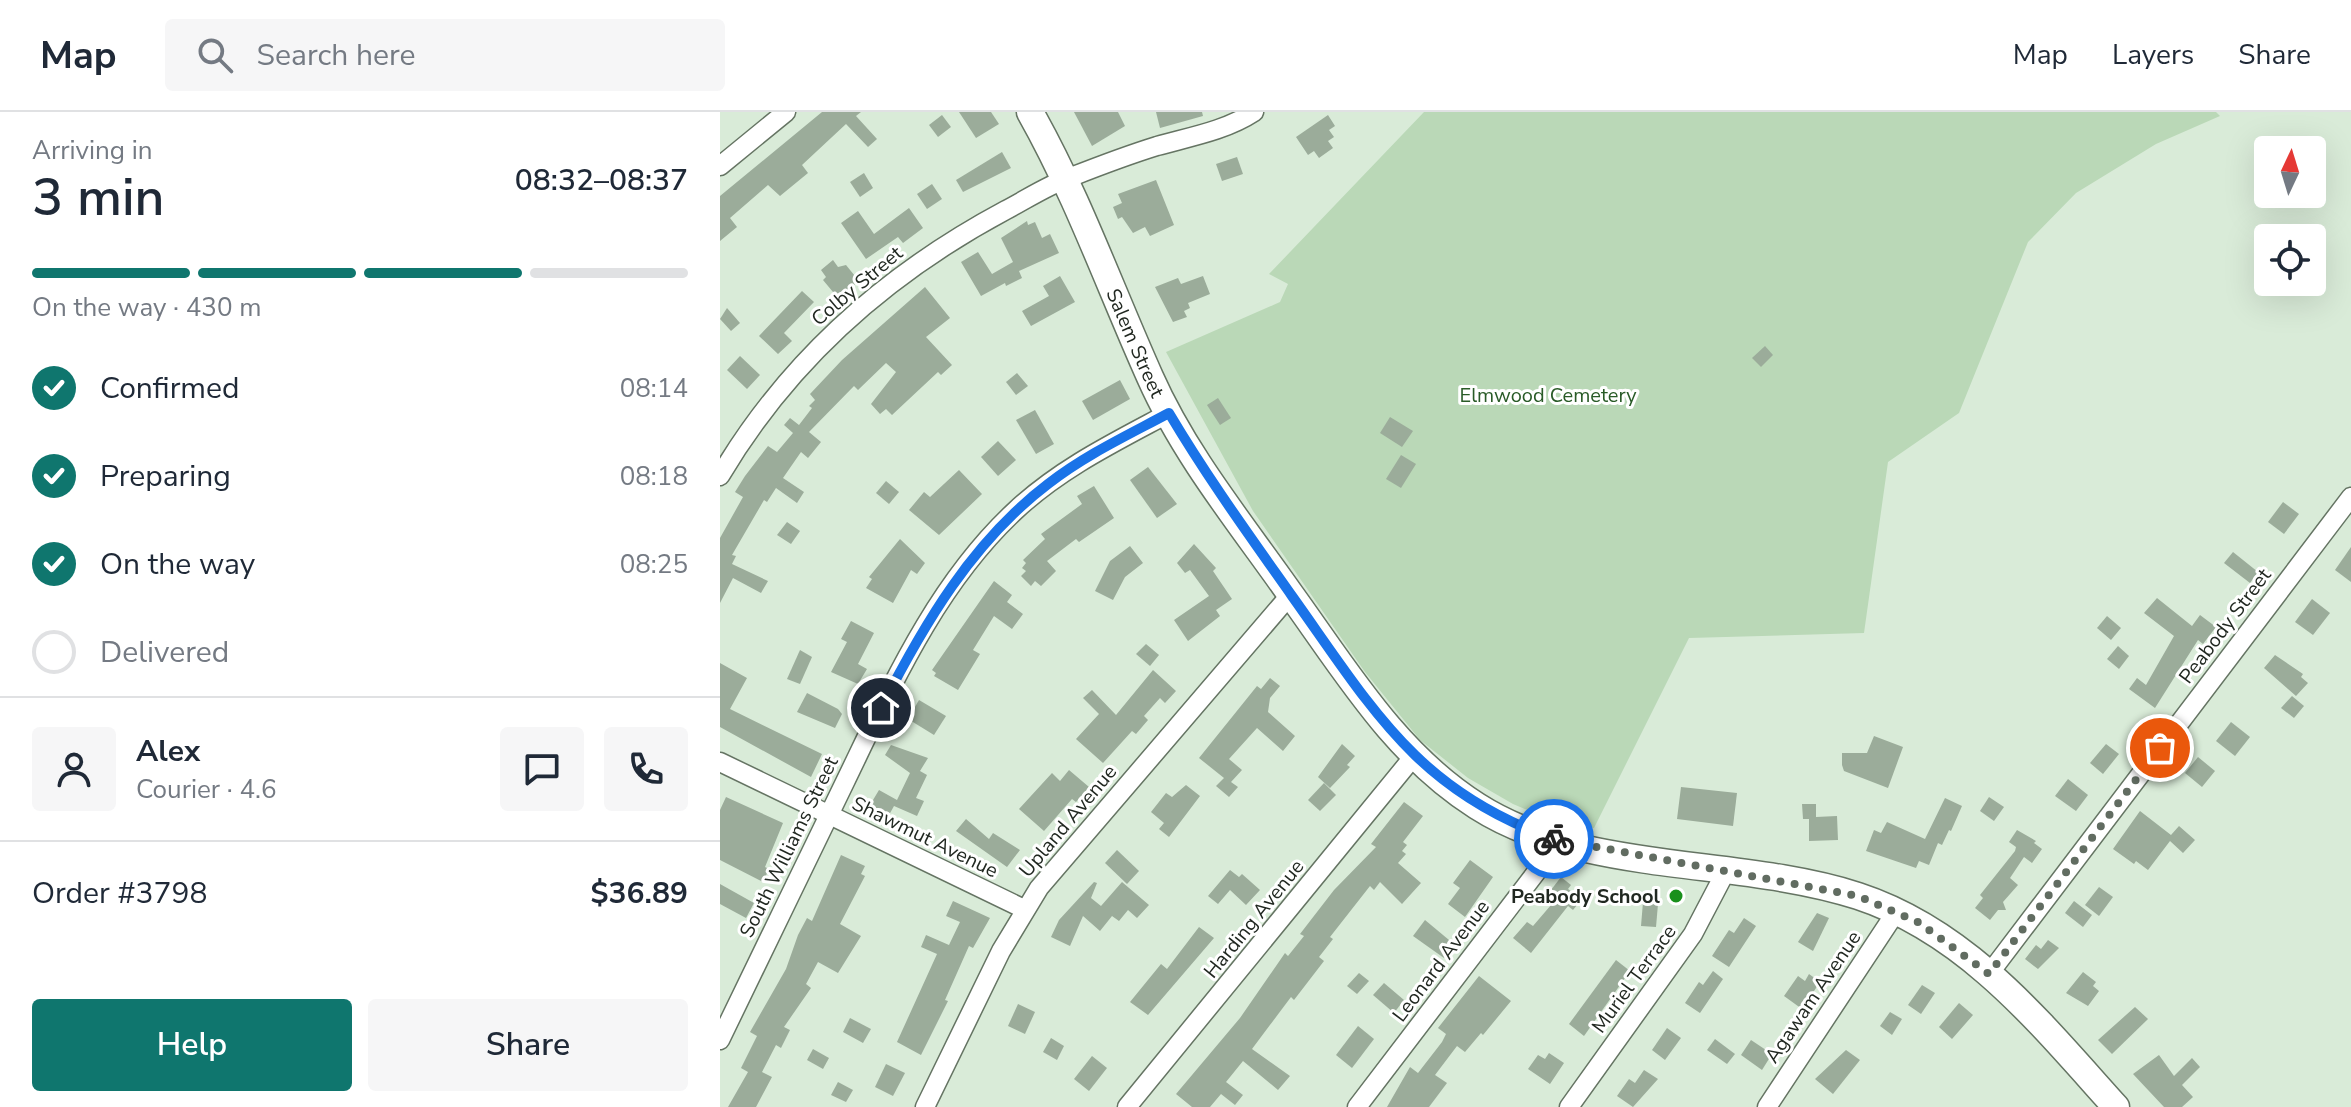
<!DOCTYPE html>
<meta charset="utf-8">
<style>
body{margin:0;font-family:"Nunito Sans",sans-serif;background:#f6f6f7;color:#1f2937;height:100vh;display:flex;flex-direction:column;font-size:30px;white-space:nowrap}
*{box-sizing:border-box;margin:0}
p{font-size:26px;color:#747a83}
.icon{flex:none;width:44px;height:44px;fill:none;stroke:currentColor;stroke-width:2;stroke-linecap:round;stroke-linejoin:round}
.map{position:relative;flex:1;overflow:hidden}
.side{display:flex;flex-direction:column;background:#fff;width:720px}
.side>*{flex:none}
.needle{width:52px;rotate:4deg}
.tools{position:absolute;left:1534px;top:24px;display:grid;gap:16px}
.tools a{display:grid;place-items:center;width:72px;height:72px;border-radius:8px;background:#fff;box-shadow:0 8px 32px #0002;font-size:40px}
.pin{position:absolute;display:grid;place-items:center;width:68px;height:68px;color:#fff;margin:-34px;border:4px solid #fff;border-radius:50%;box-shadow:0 2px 8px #0007}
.courier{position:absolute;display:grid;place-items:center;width:80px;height:80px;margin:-40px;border:6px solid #1a73e8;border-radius:50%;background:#fff;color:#222;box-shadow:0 2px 10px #0007}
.overview em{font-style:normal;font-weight:600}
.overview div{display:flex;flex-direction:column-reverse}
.overview{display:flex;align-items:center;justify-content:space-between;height:136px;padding:0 32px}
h1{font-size:52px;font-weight:600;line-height:60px}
.bar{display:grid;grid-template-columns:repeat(4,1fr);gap:12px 8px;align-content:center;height:96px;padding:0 32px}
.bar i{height:10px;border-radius:6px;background:#e0e1e3}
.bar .active{background:#0f766e}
.bar p{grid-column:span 4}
.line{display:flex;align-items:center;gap:20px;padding:0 32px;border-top:2px solid #e0e1e3}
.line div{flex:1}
.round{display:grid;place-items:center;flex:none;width:84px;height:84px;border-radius:8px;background:#f6f6f7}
ol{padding:0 32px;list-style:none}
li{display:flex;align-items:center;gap:24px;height:88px}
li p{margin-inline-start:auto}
li .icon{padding:8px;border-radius:50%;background:#0f766e;color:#fff;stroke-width:4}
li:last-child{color:#747a83}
li i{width:44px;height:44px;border:4px solid #e0e1e3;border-radius:50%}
.primary-button{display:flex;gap:16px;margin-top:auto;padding:16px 32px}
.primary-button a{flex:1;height:92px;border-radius:8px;background:#0f766e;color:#fff;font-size:32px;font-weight:600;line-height:92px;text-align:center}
.primary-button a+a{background:#f6f6f7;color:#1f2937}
header{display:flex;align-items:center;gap:48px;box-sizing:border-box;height:112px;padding:0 40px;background:#fff;border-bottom:2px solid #e0e1e3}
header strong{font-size:38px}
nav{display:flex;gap:44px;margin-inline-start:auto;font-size:28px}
.search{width:560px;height:72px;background:#f6f6f7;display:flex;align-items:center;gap:20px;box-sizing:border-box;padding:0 28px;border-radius:8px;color:#747a83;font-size:30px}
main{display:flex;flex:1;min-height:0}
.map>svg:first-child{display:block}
.green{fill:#bad8b7}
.building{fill:#9bac9a}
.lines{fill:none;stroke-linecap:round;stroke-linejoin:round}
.street-casing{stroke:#657463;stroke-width:21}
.secondary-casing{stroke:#657463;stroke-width:29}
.street{stroke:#fff;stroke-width:18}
.secondary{stroke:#fff;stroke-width:26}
.done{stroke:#616c61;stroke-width:8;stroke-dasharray:0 14.4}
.route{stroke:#1a73e8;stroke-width:10}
.poi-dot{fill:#19901c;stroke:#fff;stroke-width:3}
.labels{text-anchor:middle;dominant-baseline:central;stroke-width:6;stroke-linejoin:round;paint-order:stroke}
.street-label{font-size:20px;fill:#212821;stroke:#fff}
.park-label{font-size:20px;fill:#295b27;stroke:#fff}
.poi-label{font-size:20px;font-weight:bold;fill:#212821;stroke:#fff;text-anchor:end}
</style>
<header>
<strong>Map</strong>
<div class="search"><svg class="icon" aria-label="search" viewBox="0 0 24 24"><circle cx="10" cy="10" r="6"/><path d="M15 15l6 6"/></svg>Search here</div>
<nav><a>Map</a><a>Layers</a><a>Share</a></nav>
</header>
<main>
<section class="side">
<div class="overview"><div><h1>3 min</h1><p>Arriving in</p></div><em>08:32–08:37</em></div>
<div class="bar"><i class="active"></i><i class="active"></i><i class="active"></i><i></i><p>On the way · 430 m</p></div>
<ol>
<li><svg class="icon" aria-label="check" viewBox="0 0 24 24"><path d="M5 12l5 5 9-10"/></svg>Confirmed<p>08:14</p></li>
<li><svg class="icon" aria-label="check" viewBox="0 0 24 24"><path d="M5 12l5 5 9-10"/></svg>Preparing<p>08:18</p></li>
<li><svg class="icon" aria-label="check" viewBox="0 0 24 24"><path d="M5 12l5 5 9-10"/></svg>On the way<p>08:25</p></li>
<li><i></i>Delivered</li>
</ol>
<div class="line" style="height:144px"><a class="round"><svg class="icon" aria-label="person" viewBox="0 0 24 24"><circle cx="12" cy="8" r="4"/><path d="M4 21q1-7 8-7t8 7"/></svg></a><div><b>Alex</b><p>Courier · 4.6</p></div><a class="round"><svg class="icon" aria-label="chat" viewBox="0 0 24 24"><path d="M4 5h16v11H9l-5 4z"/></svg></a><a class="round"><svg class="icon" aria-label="phone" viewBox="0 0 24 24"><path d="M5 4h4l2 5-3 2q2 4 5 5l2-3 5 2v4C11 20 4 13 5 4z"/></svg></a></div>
<div class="line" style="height:104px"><div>Order #3798</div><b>$36.89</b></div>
<div class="primary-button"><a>Help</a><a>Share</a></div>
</section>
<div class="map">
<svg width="1631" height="995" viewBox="0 0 1631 995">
<rect width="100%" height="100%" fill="#d9ebd8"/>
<polygon class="green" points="704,0 1496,0 1500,4 1436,32 1356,81 1308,130 1239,301 1168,350 1144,521 969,526 874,716 829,707 793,692 748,666 700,628 645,560 533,399 446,240 560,190 568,172 549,162"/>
<g class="building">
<polygon points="102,0 141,0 136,4 157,27 148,35 126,12 82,53 88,61 60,84 48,73 10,106 17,115 0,129 0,84"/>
<polygon points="239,0 271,0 279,12 256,26"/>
<polygon points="354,0 398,0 405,14 372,34"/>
<polygon points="436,0 482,0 483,4 440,16"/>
<polygon points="222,3 231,15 218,25 209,13"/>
<polygon points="608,3 615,14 609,18 614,25 608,29 613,36 599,46 594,39 588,43 576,25"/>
<polygon points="282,40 291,56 243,80 236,68"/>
<polygon points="517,45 523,62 502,69 496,52"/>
<polygon points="144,61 153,76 140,85 130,70"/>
<polygon points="436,68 454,113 430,124 425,115 413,121 402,105 398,107 393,95 402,91 398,82"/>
<polygon points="212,72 222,87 207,97 197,82"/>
<polygon points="189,96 203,116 183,131 178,125 146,147 121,111 138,99 154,122"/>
<polygon points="307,109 308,113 315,110 322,126 330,122 339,141 299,159 302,166 286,174 285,171 261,184 241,150 258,140 272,162 293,150 281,126"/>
<polygon points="113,148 118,155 126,153 139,169 118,186 103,168 106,165 101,158"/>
<polygon points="340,164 355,190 311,214 302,199 329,184 323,174"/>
<polygon points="483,164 490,182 468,191 470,196 464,199 467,205 453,210 435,175 458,166 461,172"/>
<polygon points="205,175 230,206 206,225 232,253 221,263 218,260 172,303 166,297 160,302 151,292 176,260 166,251 138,278 134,274 89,320 101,330 88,346 81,340 63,366 84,380 77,391 56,376 47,390 44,388 12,443 16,444 12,452 48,469 41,481 13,466 0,491 0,426 23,385 15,380 25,364 48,334 57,340 73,321 64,313 70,306 79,313 92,296 89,294 95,288 90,282 122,248"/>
<polygon points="82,179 94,190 64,221 72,229 58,242 39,224"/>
<polygon points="7,196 20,211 11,219 0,207"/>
<polygon points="1045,234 1053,243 1041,255 1032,246"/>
<polygon points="20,244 40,263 27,277 7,258"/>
<polygon points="297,261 308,274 296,283 286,270"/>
<polygon points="400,268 410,287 373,308 362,289"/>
<polygon points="498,286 511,306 500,313 487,293"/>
<polygon points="315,298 334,332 316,342 296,308"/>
<polygon points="670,305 693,319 682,335 660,321"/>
<polygon points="278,329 296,348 278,364 261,345"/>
<polygon points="681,343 696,352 681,376 666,367"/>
<polygon points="428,355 457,392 437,406 410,368"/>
<polygon points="239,358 262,382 219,423 189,398 204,380 210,385"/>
<polygon points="166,369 179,380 169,392 156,381"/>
<polygon points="374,374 394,406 359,430 356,427 327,449 336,459 321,474 315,469 311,474 301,464 306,459 302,456 306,451 303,448 325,427 321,422 362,392 357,384"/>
<polygon points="1563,390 1579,402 1564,422 1548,410"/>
<polygon points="67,410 80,419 71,432 57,423"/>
<polygon points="180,427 205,451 197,462 191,458 173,491 146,476 152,467 149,465"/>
<polygon points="474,432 496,456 493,459 512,487 496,498 500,504 468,529 454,508 489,484 470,458 465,461 457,451"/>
<polygon points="410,434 423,451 405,465 393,488 375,479 390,449"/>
<polygon points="1631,435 1631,470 1615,458"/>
<polygon points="1513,440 1538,460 1530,471 1504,451"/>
<polygon points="274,469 292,483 287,490 303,502 292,517 274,504 253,538 260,542 238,578 214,564 216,561 212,558"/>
<polygon points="1437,486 1472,514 1480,503 1496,515 1483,532 1478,528 1435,596 1409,577 1417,566 1426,573 1454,524 1424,501"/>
<polygon points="1592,487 1610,501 1593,523 1575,510"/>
<polygon points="1387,504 1401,516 1391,528 1377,516"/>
<polygon points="131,509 154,521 138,552 147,557 138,572 111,560 127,530 121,527"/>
<polygon points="426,532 439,543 430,554 416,542"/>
<polygon points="1398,534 1409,544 1399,557 1387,547"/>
<polygon points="80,538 92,545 80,572 67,567"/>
<polygon points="1555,543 1583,562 1581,565 1588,571 1576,584 1544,556"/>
<polygon points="0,551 27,566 10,597 102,642 91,665 0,615"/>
<polygon points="433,558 456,579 445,591 440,586 424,604 428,608 416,622 412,619 383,651 356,627 379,602 363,586 372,578 396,603"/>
<polygon points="550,566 560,574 550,586 548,600 575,624 563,639 537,616 509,647 522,658 511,670 518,675 509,685 496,674 504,666 479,646 537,574 541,577"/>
<polygon points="87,581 118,597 122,602 115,616 77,600"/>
<polygon points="1572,584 1584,594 1574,606 1561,596"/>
<polygon points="199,588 226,604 214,623 188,607"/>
<polygon points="1511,610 1530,625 1515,644 1496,629"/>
<polygon points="1154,624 1183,635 1168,676 1124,659 1122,653 1122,641 1147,641"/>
<polygon points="622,632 635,644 627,653 630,655 610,676 598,665"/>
<polygon points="1386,632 1399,642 1383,662 1370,651"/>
<polygon points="171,633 208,646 200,659 207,663 196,686 204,689 197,704 174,694 169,703 150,693 159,678 177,688 190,661 165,643"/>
<polygon points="1478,645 1495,659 1482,675 1465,661"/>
<polygon points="349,658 369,675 356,690 352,687 324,719 299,697 332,661 340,669"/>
<polygon points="1348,667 1368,683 1356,699 1335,684"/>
<polygon points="604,671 616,683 600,699 588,688"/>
<polygon points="466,673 480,684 449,725 439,717 444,711 431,700 446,681 452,685"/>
<polygon points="961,675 1017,681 1013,714 957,707"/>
<polygon points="6,685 63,711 45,755 49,757 43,770 0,748 0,698"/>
<polygon points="1269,685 1284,695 1274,709 1260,699"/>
<polygon points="1225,686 1242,694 1231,719 1229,718 1222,733 1218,731 1209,753 1199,749 1196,756 1146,739 1154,718 1161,721 1167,710 1205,727"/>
<polygon points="684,690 703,704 683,730 687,733 682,739 686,742 678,751 701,771 682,792 660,770 654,778 650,774 610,825 613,827 599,845 604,849 574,888 571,885 532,937 570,964 558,978 523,949 506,970 523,983 515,993 501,982 490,995 472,995 456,982 520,906 565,841 568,844 584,824 580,822 614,778 656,735 651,732"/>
<polygon points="1082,692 1096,692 1096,705 1117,704 1118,728 1089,729 1089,707 1083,707"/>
<polygon points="1420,699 1451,723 1459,714 1475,728 1463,741 1450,729 1428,758 1416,749 1414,752 1393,737"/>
<polygon points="246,707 269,727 273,721 300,738 287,755 236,719"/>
<polygon points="1297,718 1316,729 1314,731 1322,737 1312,751 1304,745 1290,766 1298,773 1283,790 1286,798 1278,798 1270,808 1255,796 1263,786 1260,783 1295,739 1296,735 1289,730"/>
<polygon points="397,738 419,759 407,772 385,751"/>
<polygon points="121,743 145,754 141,762 145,764 120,812 141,824 118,861 98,850 86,872 91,876 64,915 70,918 61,936 56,933 42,960 52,965 36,995 8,995 28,960 21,956 37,924 30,920 66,857 78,823 87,806 92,809"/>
<polygon points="750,748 773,765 745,805 728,792 740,776 733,771"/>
<polygon points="510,758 519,765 522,762 540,778 526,793 510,778 498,792 488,784"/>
<polygon points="841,765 851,773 848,777 862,787 853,798 848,794 811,841 793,826 807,810 813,814 831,793 824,787"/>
<polygon points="374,770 377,771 371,786 381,794 402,770 429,793 417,806 408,798 399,809 392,804 380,819 363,804 350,834 331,825 339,808"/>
<polygon points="0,772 34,791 26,806 0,792"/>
<polygon points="1379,775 1393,785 1379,804 1365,793"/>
<polygon points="233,789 270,806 253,836 249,834 225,888 228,889 201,943 177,930 217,842 201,835 206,823 229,833 240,810 226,804"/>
<polygon points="1354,789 1372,803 1363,815 1345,801"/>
<polygon points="923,790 938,792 936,815 921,814"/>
<polygon points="1097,801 1109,806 1093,839 1078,830"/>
<polygon points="1024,806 1036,814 1009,855 992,844 1009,818 1014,821"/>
<polygon points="705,808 735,833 724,846 693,824"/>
<polygon points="479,815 494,826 428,903 410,890 441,852 447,857"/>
<polygon points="1328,828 1339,836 1318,857 1305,847 1316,833 1321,837"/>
<polygon points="896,848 910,859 864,924 849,912"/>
<polygon points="993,859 1003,867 980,901 965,891 979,870 983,873"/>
<polygon points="1363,860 1376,870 1373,874 1379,879 1368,894 1346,881"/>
<polygon points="639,861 649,869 637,882 627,874"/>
<polygon points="1089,862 1100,870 1082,897 1064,884 1078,864 1085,869"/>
<polygon points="759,864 791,889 763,923 761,921 745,940 737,934 715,963 727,971 709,995 667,995 690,955 698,961 722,930 726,922 718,916"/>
<polygon points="664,871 684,888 674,901 653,883"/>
<polygon points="1202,873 1215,881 1201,902 1188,893"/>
<polygon points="1239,891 1253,903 1232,927 1219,915"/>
<polygon points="298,892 315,900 305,922 288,914"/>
<polygon points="1415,895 1428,907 1392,942 1378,928"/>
<polygon points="1170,900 1182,907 1172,923 1160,914"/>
<polygon points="130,906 151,917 143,931 123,920"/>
<polygon points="638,914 654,927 632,956 616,943"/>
<polygon points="947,916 961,926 945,948 932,938"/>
<polygon points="331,926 344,934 337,948 323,940"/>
<polygon points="995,927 1015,942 1007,952 987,938"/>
<polygon points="1031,928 1052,942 1042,958 1021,943"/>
<polygon points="93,937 109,946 103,957 87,948"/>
<polygon points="1126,938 1140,948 1113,982 1095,967"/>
<polygon points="829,941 844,951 830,972 808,957 818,943 825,947"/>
<polygon points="1439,943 1454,964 1472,946 1480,955 1462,973 1473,985 1462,995 1444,995 1413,962"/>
<polygon points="372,944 387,956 369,979 354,967"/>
<polygon points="166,952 185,961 173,984 155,975"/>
<polygon points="924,958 938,967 913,995 897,984 909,967 915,971"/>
<polygon points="118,970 133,978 126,990 111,983"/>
</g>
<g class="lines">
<defs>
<g id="street">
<polyline points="0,54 66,0"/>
<path d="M0,364C68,249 168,161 286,98C307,87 328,73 351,65C379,54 408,43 437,34C469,25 505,19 534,0"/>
<polyline points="0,650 304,797"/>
<polyline points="1269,862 1631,385"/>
<path d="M0,928C42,842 83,756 125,670C171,575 216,472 296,398C341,356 395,330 449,301"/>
<polyline points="205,995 281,839 319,776 571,482"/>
<polyline points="407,995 694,644"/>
<polyline points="637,995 840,729"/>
<polyline points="849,995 973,822 1006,759"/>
<polyline points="1047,995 1176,800"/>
</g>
<g id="secondary">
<path id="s1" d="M310,0C358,85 390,176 430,265C465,344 522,413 571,483C626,559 675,642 757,694C865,763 1018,745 1138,784C1248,820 1321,912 1396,995"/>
</g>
</defs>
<use href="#street" class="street-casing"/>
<use href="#secondary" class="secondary-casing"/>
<use href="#street" class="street"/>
<use href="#secondary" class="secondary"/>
</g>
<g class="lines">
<polyline class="done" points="834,727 1138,784 1198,810 1269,862 1440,636"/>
<path class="route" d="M161,596C204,512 252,430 328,372C365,343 408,323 449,301C487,365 529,423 572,484C652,596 697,679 834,727"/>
</g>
<circle class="poi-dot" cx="956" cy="784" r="8"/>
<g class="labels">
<g class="street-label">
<text transform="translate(137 174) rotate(-40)">Colby Street</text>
<text stroke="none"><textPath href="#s1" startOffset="254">Salem Street</textPath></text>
<text transform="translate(1505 514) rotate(-53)">Peabody Street</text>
<text transform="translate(348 709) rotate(-50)">Upland Avenue</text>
<text transform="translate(205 725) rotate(26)">Shawmut Avenue</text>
<text transform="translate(69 735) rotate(-64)">South Williams Street</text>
<text transform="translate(534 807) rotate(-51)">Harding Avenue</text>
<text transform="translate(721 849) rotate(-53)">Leonard Avenue</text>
<text transform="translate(914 867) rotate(-54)">Muriel Terrace</text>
<text transform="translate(1093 885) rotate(-56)">Agawam Avenue</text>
</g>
<g class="park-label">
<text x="828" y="283">Elmwood Cemetery</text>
</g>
<g class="poi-label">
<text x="940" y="784">Peabody School</text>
</g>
</g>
</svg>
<div class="tools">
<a><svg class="needle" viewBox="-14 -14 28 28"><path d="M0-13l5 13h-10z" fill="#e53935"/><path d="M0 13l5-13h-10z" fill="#747a83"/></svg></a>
<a><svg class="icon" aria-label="locate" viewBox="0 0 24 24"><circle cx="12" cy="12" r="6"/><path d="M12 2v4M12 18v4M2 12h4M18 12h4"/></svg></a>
</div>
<div class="pin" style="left:1440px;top:636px;background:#ea580c"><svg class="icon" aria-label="bag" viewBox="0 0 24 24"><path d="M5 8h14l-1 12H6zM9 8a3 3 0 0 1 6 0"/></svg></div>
<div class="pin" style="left:161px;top:596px;background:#1f2937"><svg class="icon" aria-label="home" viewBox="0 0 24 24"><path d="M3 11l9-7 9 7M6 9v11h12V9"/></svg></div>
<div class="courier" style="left:834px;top:727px"><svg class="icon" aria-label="bike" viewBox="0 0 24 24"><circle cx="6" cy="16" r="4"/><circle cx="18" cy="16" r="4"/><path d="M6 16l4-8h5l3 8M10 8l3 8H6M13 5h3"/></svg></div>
</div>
</main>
